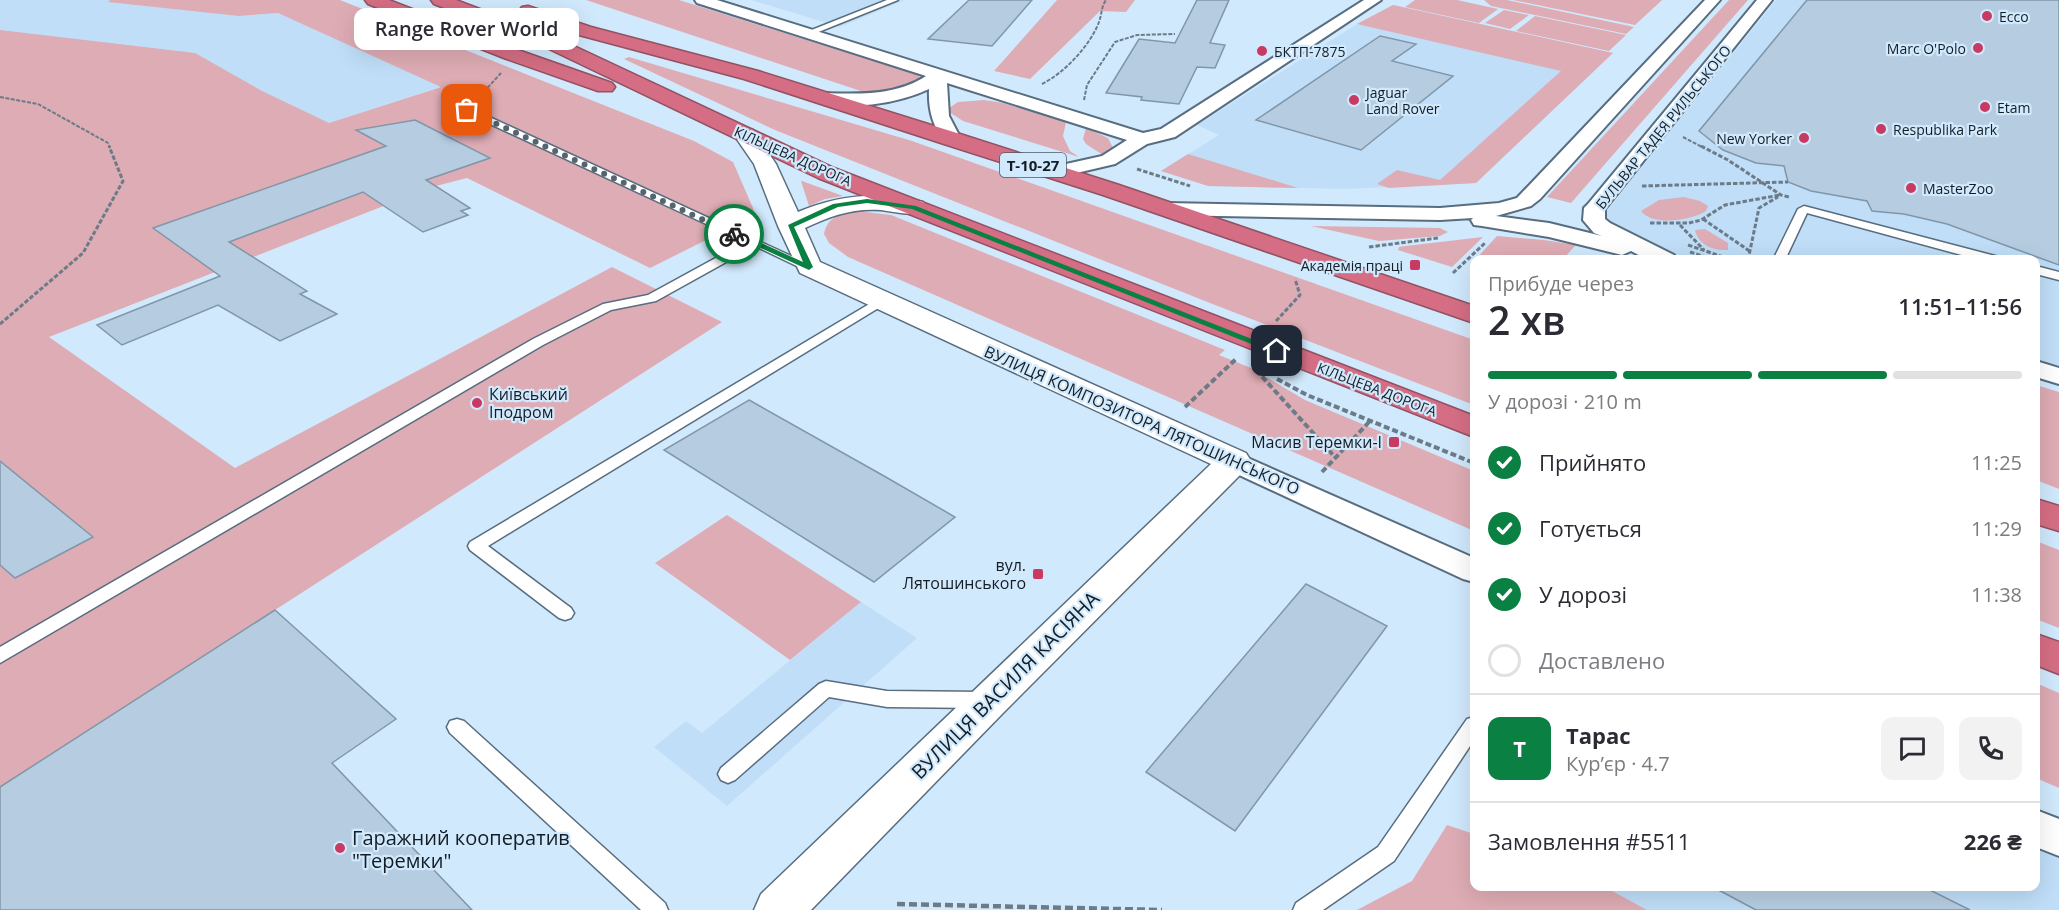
<!DOCTYPE html>
<html lang="uk">
<meta charset="utf-8">
<style>
body{margin:0;font-family:"Open Sans",sans-serif;background:#f2f2f3;color:#2b2b33;height:100vh;display:flex;flex-direction:column;font-size:22px;white-space:nowrap}
*{box-sizing:border-box;margin:0}
p{font-size:20px;color:#7c7c81}
.icon{flex:none;width:33px;height:33px;fill:none;stroke:currentColor;stroke-width:2;stroke-linecap:round;stroke-linejoin:round}
.map{position:relative;flex:1;overflow:hidden}
.side{position:absolute;left:1470px;top:255px;width:570px;height:636px;display:flex;flex-direction:column;background:#fff;border-radius:12px;box-shadow:0 6px 24px #0002}
.side>*{flex:none}
.pin{position:absolute;display:grid;place-items:center;width:51px;height:51px;color:#fff;margin:-26px;border-radius:12px;box-shadow:0 3px 9px #0006}
.courier{position:absolute;display:grid;place-items:center;width:60px;height:60px;margin:-30px;border:4px solid #0b8043;border-radius:50%;background:#fff;color:#222;box-shadow:0 2px 8px #0007}
.bubble{position:absolute;height:42px;border-radius:12px;background:#fff;box-shadow:0 6px 24px #0002;font-size:20px;font-weight:600;line-height:42px;text-align:center}
.summary em{font-style:normal;font-weight:600}
.summary div{display:flex;flex-direction:column-reverse}
.summary{display:flex;align-items:center;justify-content:space-between;height:102px;padding:0 18px}
h1{font-size:39px;font-weight:600;line-height:45px}
.bar{display:grid;grid-template-columns:repeat(4,1fr);gap:9px 6px;align-content:center;height:72px;padding:0 18px}
.bar i{height:8px;border-radius:4px;background:#e1e1e2}
.bar .active{background:#0b8043}
.bar p{grid-column:span 4}
.line{display:flex;align-items:center;gap:15px;padding:0 18px;border-top:2px solid #e1e1e2}
.line div{flex:1}
.round{display:grid;place-items:center;flex:none;width:63px;height:63px;border-radius:12px;background:#f2f2f3}
ol{padding:0 18px;list-style:none}
li{display:flex;align-items:center;gap:18px;height:66px}
li p{margin-inline-start:auto}
li .icon{padding:6px;border-radius:50%;background:#0b8043;color:#fff;stroke-width:4}
li:last-child{color:#7c7c81}
li i{width:33px;height:33px;border:3px solid #e1e1e2;border-radius:50%}
.map>svg:first-child{display:block}
.built{fill:#c0def8}
.green{fill:#deacb4}
.building{fill:#b6cde1;stroke:#8096a9;stroke-width:1.5}
.lines{fill:none;stroke-linecap:round;stroke-linejoin:round}
.lane-casing{stroke:#586d7f;stroke-width:3}
.street-casing{stroke:#586d7f;stroke-width:4}
.secondary-casing{stroke:#586d7f;stroke-width:3}
.highway-casing{stroke:#915262;stroke-width:3}
.path-far3{stroke:#6c7b88;stroke-width:2;stroke-dasharray:4 1.5;stroke-linecap:butt}
.path-far2{stroke:#6c7b88;stroke-width:3;stroke-dasharray:4.5 2;stroke-linecap:butt}
.path-far1{stroke:#6c7b88;stroke-width:4;stroke-dasharray:6 3;stroke-linecap:butt}
.path{stroke:#6c7b88;stroke-width:4.5;stroke-dasharray:8 4;stroke-linecap:butt}
.lane{fill:#fff;fill-rule:evenodd}
.street{fill:#fff;fill-rule:evenodd}
.secondary{fill:#fff;fill-rule:evenodd}
.highway{fill:#d56e84;fill-rule:evenodd}
.route{fill:#0b8043}
.done{stroke:#566470;stroke-width:6;stroke-dasharray:0 10.8}
.poi-dot{fill:#c93a63;stroke:#d1e9fd;stroke-width:2}
.labels{text-anchor:middle;dominant-baseline:central;stroke-width:4.5;stroke-linejoin:round;paint-order:stroke}
.far-poi-label{font-size:14px;fill:#141d24;stroke:#d1e9fd;text-anchor:start}
.far-street-label{font-size:14px;fill:#141d24;stroke:#d1e9fd}
.shield{fill:#d1e9fd;stroke:#4d5a65;stroke-width:1.5}
.shield-label{font-size:15px;font-weight:bold;fill:#141d24}
.poi-label{font-size:16px;fill:#141d24;stroke:#d1e9fd;text-anchor:end}
.street-label{font-size:16px;fill:#141d24;stroke:#d1e9fd}
.near-street-label{font-size:20px;fill:#141d24;stroke:#d1e9fd}
.near-poi-label{font-size:20px;fill:#141d24;stroke:#d1e9fd;text-anchor:start}
</style>
<div class="map">
<svg width="2059" height="910" viewBox="0 0 2059 910">
<rect width="100%" height="100%" fill="#d1e9fd"/>
<g class="built">
<polygon points="0,0 110,0 239,16 278,13 442,86 323,125 0,32"/>
<polygon points="751,0 905,0 840,27"/>
<polygon points="1776,0 2059,0 2059,367 2036,359 2036,260 1693,259 1645,246 1620,234 1602,217"/>
<polygon points="1393,5 1613,53 1476,183 1346,189 1208,186 1161,171 1219,135 1197,125 1357,24"/>
<polygon points="861,602 917,638 727,806 654,747 686,721 702,733"/>
<polygon points="2036,845 2059,856 2059,910 1647,910 1605,887 2036,886"/>
</g>
<g class="green">
<polygon points="110,0 340,0 694,141 733,162 756,215 650,268 467,178 432,187 49,337 235,468 612,267 722,322 0,787 0,30 195,53 262,91 329,123 441,87 278,13 239,16 108,2"/>
<polygon points="586,0 679,0 918,75 921,79 917,86 870,94"/>
<polygon points="1057,0 1135,0 1126,12 1100,11 1030,79 994,71"/>
<polygon points="1415,0 1457,0 1498,9 1479,23 1405,7"/>
<polygon points="1484,0 1507,0 1634,27 1626,34 1491,6"/>
<polygon points="1513,0 1662,0 1635,25"/>
<polygon points="1729,0 1748,0 1571,203 1547,197"/>
<polygon points="1393,5 1613,53 1476,183 1389,188 1377,184 1397,170 1440,180 1561,71 1357,24"/>
<polygon points="1504,10 1529,15 1510,29 1485,23"/>
<polygon points="1535,16 1626,35 1609,51 1516,31"/>
<polygon points="629,57 912,141 1474,340 1474,405 1210,303 775,130 624,59"/>
<polygon points="984,100 1003,103 1066,122 1063,136 1070,151 1079,157 963,121 946,110 958,102"/>
<polygon points="1086,128 1108,138 1113,148 1103,155 1086,144 1083,139"/>
<polygon points="1188,154 1298,188 1208,186 1161,171"/>
<polygon points="801,181 802,181 843,196 825,199 809,206"/>
<path d="M1684,197L1700,201L1708,206L1706,211C1692,220 1653,227 1641,211L1659,200Z"/>
<path d="M857,211L891,215L1225,350L1219,355L1251,368L1305,400L1474,471V531L848,257L829,243L824,234C828,216 840,214 857,211Z"/>
<polygon points="1311,226 1440,228 1448,232 1440,236 1379,241"/>
<path d="M1705,229L1728,243V250C1714,251 1698,245 1695,230Z"/>
<polygon points="1497,236 1544,240 1576,245 1563,259 1475,260"/>
<polygon points="1483,237 1452,267 1398,250 1399,247 1406,246"/>
<polygon points="2036,385 2059,392 2059,489 2036,480"/>
<polygon points="727,515 861,602 790,660 655,563"/>
<polygon points="2036,541 2059,550 2059,628 2036,619"/>
<polygon points="2036,683 2059,693 2059,788 2036,778"/>
<polygon points="1447,825 1474,834 1474,886 1605,887 1647,910 1357,910 1412,881"/>
</g>
<g class="building">
<polygon points="969,0 1032,0 992,46 928,39"/>
<polygon points="1197,0 1229,0 1210,43 1225,45 1215,68 1197,67 1179,104 1141,100 1142,97 1106,93 1139,39 1175,43"/>
<polygon points="1807,0 2059,0 2059,265 1947,224 1904,214 1872,211 1867,201 1811,191 1788,182 1784,166 1756,163 1723,150 1699,131"/>
<polygon points="1380,36 1416,44 1392,61 1453,76 1361,150 1256,120"/>
<polygon points="415,120 490,158 426,180 470,208 461,211 468,215 423,232 363,192 229,242 307,291 300,294 337,314 280,341 218,305 122,345 97,325 220,276 153,228 386,146 356,130"/>
<polygon points="749,400 884,476 955,517 874,582 664,450"/>
<polygon points="0,461 93,537 15,578 0,565"/>
<polygon points="1306,584 1387,626 1235,831 1146,772"/>
<polygon points="275,610 396,719 332,763 472,910 0,910 0,787"/>
<polygon points="1711,886 1922,886 1970,910 1756,910"/>
</g>
<g class="lines">
<defs>
<g id="lane">
<polygon points="887,0 898,0 811,35 804,33"/>
<polygon points="464,108 470,108 815,267 813,270 805,270 755,246 656,301 611,310 543,345 0,663 0,647 533,339 603,304 648,295 745,242 464,112"/>
<polygon points="1804,206 1999,257 2001,260 1980,260 1807,213 1785,260 1773,260 1798,209"/>
<polygon points="2036,266 2059,272 2059,280 2036,274"/>
<polygon points="881,297 885,298 887,301 885,304 488,546 571,608 574,613 571,618 565,620 559,618 470,550 468,546 470,542"/>
<polygon points="826,681 887,691 983,692 990,695 992,700 990,705 983,708 887,707 829,697 735,780 728,783 721,780 718,774 721,768 819,684"/>
<polygon points="1474,717 1474,740 1394,861 1323,910 1293,910 1296,903 1378,847 1467,719"/>
<polygon points="457,719 464,721 665,903 668,910 641,910 450,733 447,727 450,721"/>
</g>
<g id="street">
<path d="M695,0H717L1143,133L1161,129L1364,0H1381L1175,137L1147,144L1115,164L1055,178L1048,176L1045,172L1048,168L1102,156L1127,140L947,83L949,116L961,139L959,143H945C933,126 928,111 929,89C897,104 853,110 818,102L815,98L818,94L824,93C860,94 895,96 926,76L697,3Z"/>
<polygon points="1705,0 1720,0 1540,199 1531,206 1496,216 1549,223 1602,236 1594,233 1583,220 1584,208 1588,204 1757,0 1772,0 1605,209 1605,219 1610,223 1674,255 1677,260 1648,260 1631,251 1622,255 1549,237 1482,226 1474,225 1471,220 1473,218 1440,220 1166,215 1159,213 1155,209 1159,205 1166,203 1440,208 1499,203 1517,198"/>
<polygon points="2036,361 2059,368 2059,384 2036,377"/>
<polygon points="1234,452 1474,558 1474,582 1463,579 1224,468 1220,461 1224,454"/>
<polygon points="2036,810 2059,819 2059,856 2036,847"/>
</g>
<path id="secondary" d="M745,128L753,130L776,164L798,212C838,195 879,191 923,202L926,207L923,212C909,216 895,212 881,210C853,208 830,216 805,228L820,262L1246,453L1251,461L1246,469L1004,712L811,910H754L761,894L1211,464L800,273L778,226L754,164L734,135L737,130Z"/>
<g id="highway">
<polygon points="365,0 389,0 518,50 612,83 615,87 612,91 598,91 504,58 368,4"/>
<polygon points="431,0 456,0 559,39 834,168 1474,416 1474,437 818,178 545,47 434,4"/>
<polygon points="528,6 591,27 758,71 960,134 1119,185 1474,306 1474,323 1103,195 944,144 744,79 579,35 522,15 519,11 522,7"/>
<polygon points="2036,499 2059,506 2059,531 2036,524"/>
<polygon points="2036,634 2059,642 2059,674 2036,665"/>
</g>
</defs>
<use href="#lane" class="lane-casing"/>
<use href="#street" class="street-casing"/>
<use href="#secondary" class="secondary-casing"/>
<use href="#highway" class="highway-casing"/>
<g class="path-far3">
<path d="M1042,84C1064,73 1090,46 1099,22C1102,14 1101,7 1106,0"/>
<polyline points="480,96 501,73"/>
<polyline points="0,97 38,104 108,143 110,148"/>
<polyline points="1084,100 1087,85 1115,42 1137,35 1175,34"/>
<polyline points="1683,137 1704,148"/>
</g>
<g class="path-far2">
<polyline points="1701,146 1728,160 1781,195 1789,197"/>
<polyline points="1137,169 1190,186"/>
<polyline points="1642,186 1788,182"/>
<polyline points="1703,219 1751,252"/>
<polyline points="1650,223 1689,223 1701,220 1725,205 1780,195"/>
<polyline points="1680,225 1704,250"/>
<polyline points="1688,245 1732,260"/>
<polyline points="1369,247 1438,238"/>
<polyline points="1690,252 1715,260"/>
<polyline points="1748,260 1759,208 1778,197"/>
<polyline points="1453,273 1485,243"/>
<polyline points="1276,321 1300,295 1295,279"/>
<polyline points="0,324 83,253 123,181 109,146"/>
</g>
<g class="path-far1">
<polyline points="1256,370 1334,456"/>
<polyline points="1277,379 1307,395 1474,463"/>
<polyline points="1185,407 1236,359"/>
<polyline points="1322,472 1370,421"/>
</g>
<polyline class="path" points="897,904 1162,910"/>
<use href="#lane" class="lane"/>
<use href="#street" class="street"/>
<use href="#secondary" class="secondary"/>
<use href="#highway" class="highway"/>
</g>
<polygon class="route" points="867,199 916,206 1282,351 1274,353 912,209 867,203 838,207 794,227 813,267 809,270 730,234 737,232 803,262 788,225 833,204"/>
<g class="lines">
<polyline class="done" points="467,110 734,234"/>
</g>
<g class="poi-dot">
<circle cx="1987" cy="16" r="6"/>
<circle cx="1978" cy="48" r="6"/>
<circle cx="1262" cy="51" r="6"/>
<circle cx="1354" cy="100" r="6"/>
<circle cx="1985" cy="107" r="6"/>
<circle cx="1881" cy="129" r="6"/>
<circle cx="1804" cy="138" r="6"/>
<circle cx="1911" cy="188" r="6"/>
<rect x="1409" y="259" width="12" height="12" rx="3"/>
<circle cx="477" cy="403" r="6"/>
<rect x="1388" y="436" width="12" height="12" rx="3"/>
<rect x="1032" y="568" width="12" height="12" rx="3"/>
<circle cx="340" cy="848" r="6"/>
</g>
<g class="labels">
<g class="far-poi-label">
<text x="1999" y="16">Ecco</text>
<text x="1966" y="48" text-anchor="end">Marc O'Polo</text>
<text x="1274" y="51">БКТП-7875</text>
<text x="1366" y="92">Jaguar<tspan x="1366" dy="16">Land Rover</tspan></text>
<text x="1997" y="107">Etam</text>
<text x="1893" y="129">Respublika Park</text>
<text x="1792" y="138" text-anchor="end">New Yorker</text>
<text x="1923" y="188">MasterZoo</text>
<text x="1403" y="265" text-anchor="end">Академія праці</text>
</g>
<g class="far-street-label">
<text transform="translate(1663 127) rotate(-51)">БУЛЬВАР ТАДЕЯ РИЛЬСЬКОГО</text>
<text transform="translate(793 156) rotate(24)">КІЛЬЦЕВА ДОРОГА</text>
<text transform="translate(1377 389) rotate(21)">КІЛЬЦЕВА ДОРОГА</text>
</g>
<rect class="shield" x="1000" y="153" width="66" height="24" rx="4.5"/>
<g class="shield-label">
<text x="1033" y="165">Т-10-27</text>
</g>
<g class="poi-label">
<text x="489" y="394" text-anchor="start">Київський<tspan x="489" dy="18">Іподром</tspan></text>
<text x="1382" y="442">Масив Теремки-I</text>
<text x="1026" y="565">вул.<tspan x="1026" dy="18">Лятошинського</tspan></text>
</g>
<g class="street-label">
<text transform="translate(1142 420) rotate(24)">ВУЛИЦЯ КОМПОЗИТОРА ЛЯТОШИНСЬКОГО</text>
</g>
<g class="near-street-label">
<text transform="translate(1005 685) rotate(-45)">ВУЛИЦЯ ВАСИЛЯ КАСІЯНА</text>
</g>
<g class="near-poi-label">
<text x="352" y="837">Гаражний кооператив<tspan x="352" dy="23">"Теремки"</tspan></text>
</g>
</g>
</svg>
<div class="pin" style="left:467px;top:110px;background:#ea580c"><svg class="icon" aria-label="bag" viewBox="0 0 24 24"><path d="M5 8h14l-1 12H6zM9 8a3 3 0 0 1 6 0"/></svg></div>
<div class="pin" style="left:1277px;top:351px;background:#1f2937"><svg class="icon" aria-label="home" viewBox="0 0 24 24"><path d="M3 11l9-7 9 7M6 9v11h12V9"/></svg></div>
<div class="courier" style="left:734px;top:234px"><svg class="icon" aria-label="bike" viewBox="0 0 24 24"><circle cx="6" cy="16" r="4"/><circle cx="18" cy="16" r="4"/><path d="M6 16l4-8h5l3 8M10 8l3 8H6M13 5h3"/></svg></div>
<div class="bubble" style="left:354px;top:8px;width:225px">Range Rover World</div>
<section class="side">
<div class="summary"><div><h1>2 хв</h1><p>Прибуде через</p></div><em>11:51–11:56</em></div>
<div class="bar"><i class="active"></i><i class="active"></i><i class="active"></i><i></i><p>У дорозі · 210 m</p></div>
<ol>
<li><svg class="icon" aria-label="check" viewBox="0 0 24 24"><path d="M5 12l5 5 9-10"/></svg>Прийнято<p>11:25</p></li>
<li><svg class="icon" aria-label="check" viewBox="0 0 24 24"><path d="M5 12l5 5 9-10"/></svg>Готується<p>11:29</p></li>
<li><svg class="icon" aria-label="check" viewBox="0 0 24 24"><path d="M5 12l5 5 9-10"/></svg>У дорозі<p>11:38</p></li>
<li><i></i>Доставлено</li>
</ol>
<div class="line" style="height:108px"><b class="round" style="background:#0b8043;color:#fff">Т</b><div><b>Тарас</b><p>Кур’єр · 4.7</p></div><a class="round"><svg class="icon" aria-label="chat" viewBox="0 0 24 24"><path d="M4 5h16v11H9l-5 4z"/></svg></a><a class="round"><svg class="icon" aria-label="phone" viewBox="0 0 24 24"><path d="M5 4h4l2 5-3 2q2 4 5 5l2-3 5 2v4C11 20 4 13 5 4z"/></svg></a></div>
<div class="line" style="height:78px"><div>Замовлення #5511</div><b>226 ₴</b></div>
</section>
</div>
